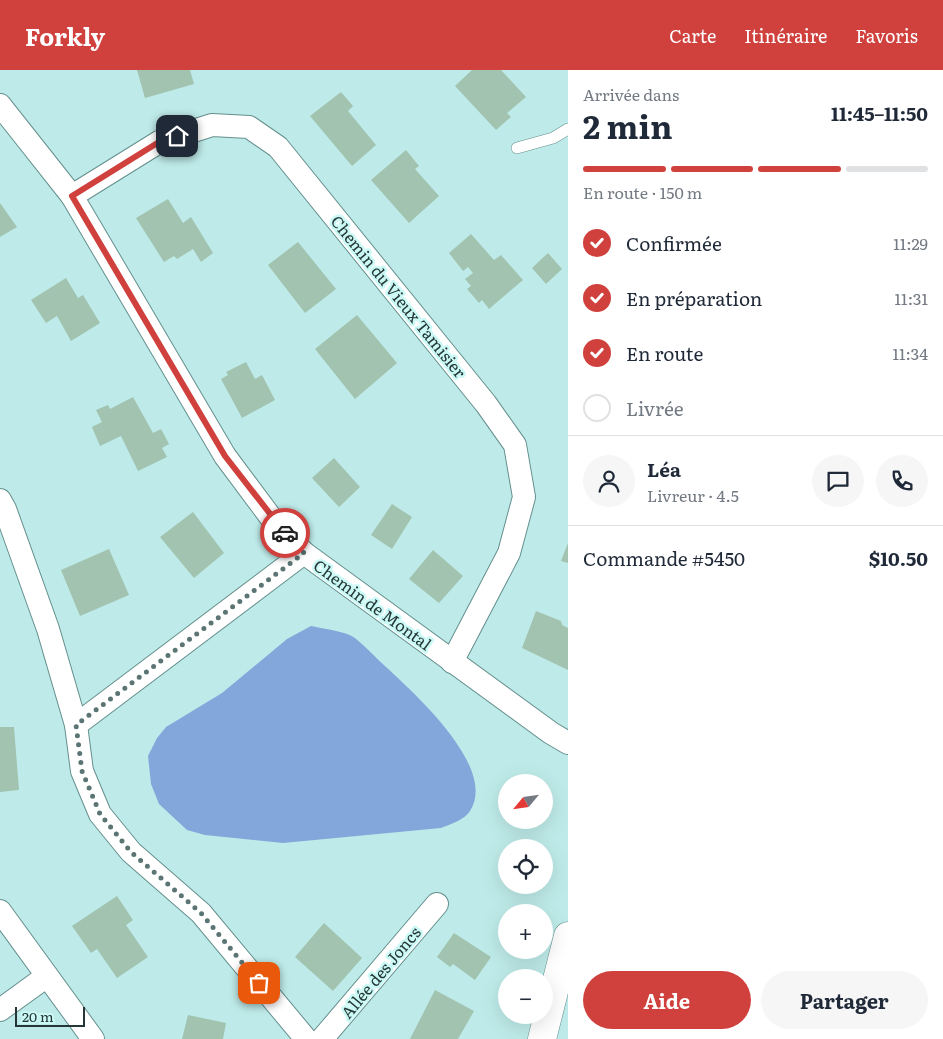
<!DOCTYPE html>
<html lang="fr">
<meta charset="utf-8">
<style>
body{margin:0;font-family:Literata,serif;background:#f6f6f7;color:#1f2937;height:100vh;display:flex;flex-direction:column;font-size:19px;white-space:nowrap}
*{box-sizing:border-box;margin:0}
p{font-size:16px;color:#747a83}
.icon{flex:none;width:28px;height:28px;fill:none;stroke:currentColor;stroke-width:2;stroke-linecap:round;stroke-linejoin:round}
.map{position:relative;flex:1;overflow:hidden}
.panel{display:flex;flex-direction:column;background:#fff;width:375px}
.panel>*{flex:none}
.needle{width:32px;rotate:241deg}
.fabs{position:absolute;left:498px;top:704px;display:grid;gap:10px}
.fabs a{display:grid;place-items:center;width:55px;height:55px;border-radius:50%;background:#fff;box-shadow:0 5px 20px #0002;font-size:25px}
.scale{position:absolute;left:15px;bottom:12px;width:70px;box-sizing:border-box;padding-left:5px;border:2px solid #243635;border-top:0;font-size:14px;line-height:18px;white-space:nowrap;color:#243635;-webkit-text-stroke:4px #cbf9f6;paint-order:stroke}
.pin{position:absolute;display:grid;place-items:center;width:42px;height:42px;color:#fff;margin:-21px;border-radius:10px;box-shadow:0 2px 8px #0006}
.courier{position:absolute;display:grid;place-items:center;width:50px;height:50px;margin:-25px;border:4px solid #d0413e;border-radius:50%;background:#fff;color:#222;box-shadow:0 1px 6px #0007}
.headline em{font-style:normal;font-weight:700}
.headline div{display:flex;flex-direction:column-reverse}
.headline{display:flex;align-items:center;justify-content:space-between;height:85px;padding:0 15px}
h1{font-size:32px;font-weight:700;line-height:38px}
.bar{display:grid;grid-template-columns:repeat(4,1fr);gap:8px 5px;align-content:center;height:60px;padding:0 15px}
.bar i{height:6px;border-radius:4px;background:#e0e1e3}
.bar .selected{background:#d0413e}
.bar p{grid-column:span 4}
.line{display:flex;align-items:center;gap:12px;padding:0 15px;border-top:1px solid #e0e1e3}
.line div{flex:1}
.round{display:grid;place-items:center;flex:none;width:52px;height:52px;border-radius:26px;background:#f6f6f7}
ol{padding:0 15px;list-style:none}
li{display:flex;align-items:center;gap:15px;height:55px}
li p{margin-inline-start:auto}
li .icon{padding:5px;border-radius:50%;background:#d0413e;color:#fff;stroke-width:4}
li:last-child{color:#747a83}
li i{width:28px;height:28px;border:2px solid #e0e1e3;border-radius:50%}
.cta{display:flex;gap:10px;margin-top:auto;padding:10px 15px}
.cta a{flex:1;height:58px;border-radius:30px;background:#d0413e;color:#fff;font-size:20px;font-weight:700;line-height:58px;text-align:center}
.cta a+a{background:#f6f6f7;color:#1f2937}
header{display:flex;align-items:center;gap:30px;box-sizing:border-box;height:70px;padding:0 25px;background:#d0413e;color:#fff}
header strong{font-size:24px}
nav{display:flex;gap:28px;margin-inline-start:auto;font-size:18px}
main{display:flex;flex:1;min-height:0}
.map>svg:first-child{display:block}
.water{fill:#84a7db}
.building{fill:#a1c3af}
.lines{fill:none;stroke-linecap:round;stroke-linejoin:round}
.lane-casing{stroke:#648f8d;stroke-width:12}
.street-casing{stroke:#648f8d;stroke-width:24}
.primary-casing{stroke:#648f8d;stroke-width:29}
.lane{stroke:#fff;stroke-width:11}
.street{stroke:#fff;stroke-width:22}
.primary{stroke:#fff;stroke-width:28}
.done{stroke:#5a7574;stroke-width:5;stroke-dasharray:0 9}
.route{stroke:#d0413e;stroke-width:6}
.labels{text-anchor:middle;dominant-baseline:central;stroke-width:5;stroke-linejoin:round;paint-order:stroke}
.street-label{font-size:16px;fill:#243635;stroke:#cbf9f6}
</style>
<header>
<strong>Forkly</strong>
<nav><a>Carte</a><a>Itinéraire</a><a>Favoris</a></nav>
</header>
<main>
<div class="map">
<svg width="568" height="969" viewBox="0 0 568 969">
<rect width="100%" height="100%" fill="#beebe9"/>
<path class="water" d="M311,556C324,559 345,561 355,568C366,577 376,588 386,597C414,623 498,698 470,741C464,750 451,754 441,758L283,773L205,765L187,760L159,734L151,714L148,686L157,668L166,657L222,623L287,569Z"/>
<g class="building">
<polygon points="137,0 190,0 194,14 145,28"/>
<polygon points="472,0 501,0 526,27 507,43 511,47 496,60 455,16"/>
<polygon points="341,22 353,36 348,41 376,75 352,96 310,46"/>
<polygon points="406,80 419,96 415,99 439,126 409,153 371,110"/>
<polygon points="168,129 183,153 191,147 213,183 201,192 193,179 177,189 174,186 164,192 136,148"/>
<polygon points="0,133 17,157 0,167"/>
<polygon points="471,164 494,190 501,185 523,210 489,239 482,230 479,233 467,219 471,216 465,209 473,203 468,197 463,201 449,183"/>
<polygon points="298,172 336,219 305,243 268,195"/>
<polygon points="548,183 562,199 546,214 532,198"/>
<polygon points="66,208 78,228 83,225 100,253 71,271 57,246 46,253 31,230"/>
<polygon points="357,245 397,293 355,329 315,279"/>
<polygon points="246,292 255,309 262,305 275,330 242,348 221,309 228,305 226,302"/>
<polygon points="133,327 153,363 161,359 169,374 162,378 167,387 138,401 121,366 100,376 92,357 102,352 96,340 108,335 110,339"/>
<polygon points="334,388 360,417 339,437 312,408"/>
<polygon points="392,434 412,447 392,479 371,465"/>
<polygon points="193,442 224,483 194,508 160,467"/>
<polygon points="568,473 568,493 561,491"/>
<polygon points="109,479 129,525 80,546 61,500"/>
<polygon points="433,480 463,506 439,533 409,509"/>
<polygon points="536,541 561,551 562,555 568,558 568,600 522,578"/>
<polygon points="0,657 14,657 19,720 0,722"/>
<polygon points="117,826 133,850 126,855 148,887 117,908 97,879 91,883 72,856"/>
<polygon points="324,853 362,888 333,921 295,887"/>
<polygon points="454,863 491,887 475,910 453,894 450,897 437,887"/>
<polygon points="435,920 474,941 458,969 410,969"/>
<polygon points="188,945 226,953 223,969 182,969"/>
</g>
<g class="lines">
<defs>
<polyline id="lane" points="517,78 553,68 568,59"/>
<g id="street">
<polyline points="0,35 72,126 225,386 272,449 304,483 551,663 568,673"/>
<polyline points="72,126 159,72 212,55 249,57 278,77 486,334 515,375 524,427 509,483 452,592"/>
<polyline points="0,430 5,439 48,559 76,655 82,701 100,744 131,782 201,843 306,969"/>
<polyline points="76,655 304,483"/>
<polyline points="0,841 93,969"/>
<polyline points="0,940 47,906"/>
<polyline points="322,969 437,834"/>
</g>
<polyline id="primary" points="542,969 568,866"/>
</defs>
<use href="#lane" class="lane-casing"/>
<use href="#street" class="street-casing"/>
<use href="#primary" class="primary-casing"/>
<use href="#lane" class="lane"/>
<use href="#street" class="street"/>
<use href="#primary" class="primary"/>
</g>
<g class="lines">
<polyline class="done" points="259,913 201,843 131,782 100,744 82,701 76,655 304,483 285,463"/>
<polyline class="route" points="177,66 159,72 72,126 225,386 285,463"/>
</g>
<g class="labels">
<g class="street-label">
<text transform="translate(399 226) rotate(51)">Chemin du Vieux Tamisier</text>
<text transform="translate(373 534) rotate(36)">Chemin de Montal</text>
<text transform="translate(380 902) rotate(-50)">Allée des Joncs</text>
</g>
</g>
</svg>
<div class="fabs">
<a><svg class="needle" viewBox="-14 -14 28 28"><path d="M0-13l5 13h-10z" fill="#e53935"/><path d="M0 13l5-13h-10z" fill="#747a83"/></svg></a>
<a><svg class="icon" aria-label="locate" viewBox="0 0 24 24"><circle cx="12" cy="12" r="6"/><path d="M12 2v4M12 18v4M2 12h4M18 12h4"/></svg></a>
<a>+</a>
<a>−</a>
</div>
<div class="scale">20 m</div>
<div class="pin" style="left:259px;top:913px;background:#ea580c"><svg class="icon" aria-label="bag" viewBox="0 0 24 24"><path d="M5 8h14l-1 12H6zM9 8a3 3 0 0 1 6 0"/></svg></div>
<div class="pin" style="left:177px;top:66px;background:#1f2937"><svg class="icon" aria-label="home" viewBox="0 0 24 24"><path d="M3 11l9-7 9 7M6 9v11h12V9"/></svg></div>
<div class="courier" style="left:285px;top:463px"><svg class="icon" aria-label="car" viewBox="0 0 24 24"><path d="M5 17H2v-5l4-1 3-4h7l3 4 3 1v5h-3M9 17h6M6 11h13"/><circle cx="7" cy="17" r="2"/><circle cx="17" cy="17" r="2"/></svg></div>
</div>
<section class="panel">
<div class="headline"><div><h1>2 min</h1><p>Arrivée dans</p></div><em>11:45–11:50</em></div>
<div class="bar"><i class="selected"></i><i class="selected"></i><i class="selected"></i><i></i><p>En route · 150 m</p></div>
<ol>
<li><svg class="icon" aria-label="check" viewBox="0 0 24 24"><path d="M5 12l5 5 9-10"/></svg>Confirmée<p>11:29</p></li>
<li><svg class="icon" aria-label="check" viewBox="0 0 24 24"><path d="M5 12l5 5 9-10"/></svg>En préparation<p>11:31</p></li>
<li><svg class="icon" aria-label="check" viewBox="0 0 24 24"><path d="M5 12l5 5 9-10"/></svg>En route<p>11:34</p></li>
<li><i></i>Livrée</li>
</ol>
<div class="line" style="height:90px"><a class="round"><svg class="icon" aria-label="person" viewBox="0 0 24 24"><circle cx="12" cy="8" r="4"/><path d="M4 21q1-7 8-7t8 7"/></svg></a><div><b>Léa</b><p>Livreur · 4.5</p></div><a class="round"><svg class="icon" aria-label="chat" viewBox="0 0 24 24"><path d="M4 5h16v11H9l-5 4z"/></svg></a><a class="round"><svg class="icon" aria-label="phone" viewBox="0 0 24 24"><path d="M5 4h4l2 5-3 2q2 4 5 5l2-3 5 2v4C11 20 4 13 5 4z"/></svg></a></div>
<div class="line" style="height:65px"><div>Commande #5450</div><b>$10.50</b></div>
<div class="cta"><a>Aide</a><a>Partager</a></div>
</section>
</main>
